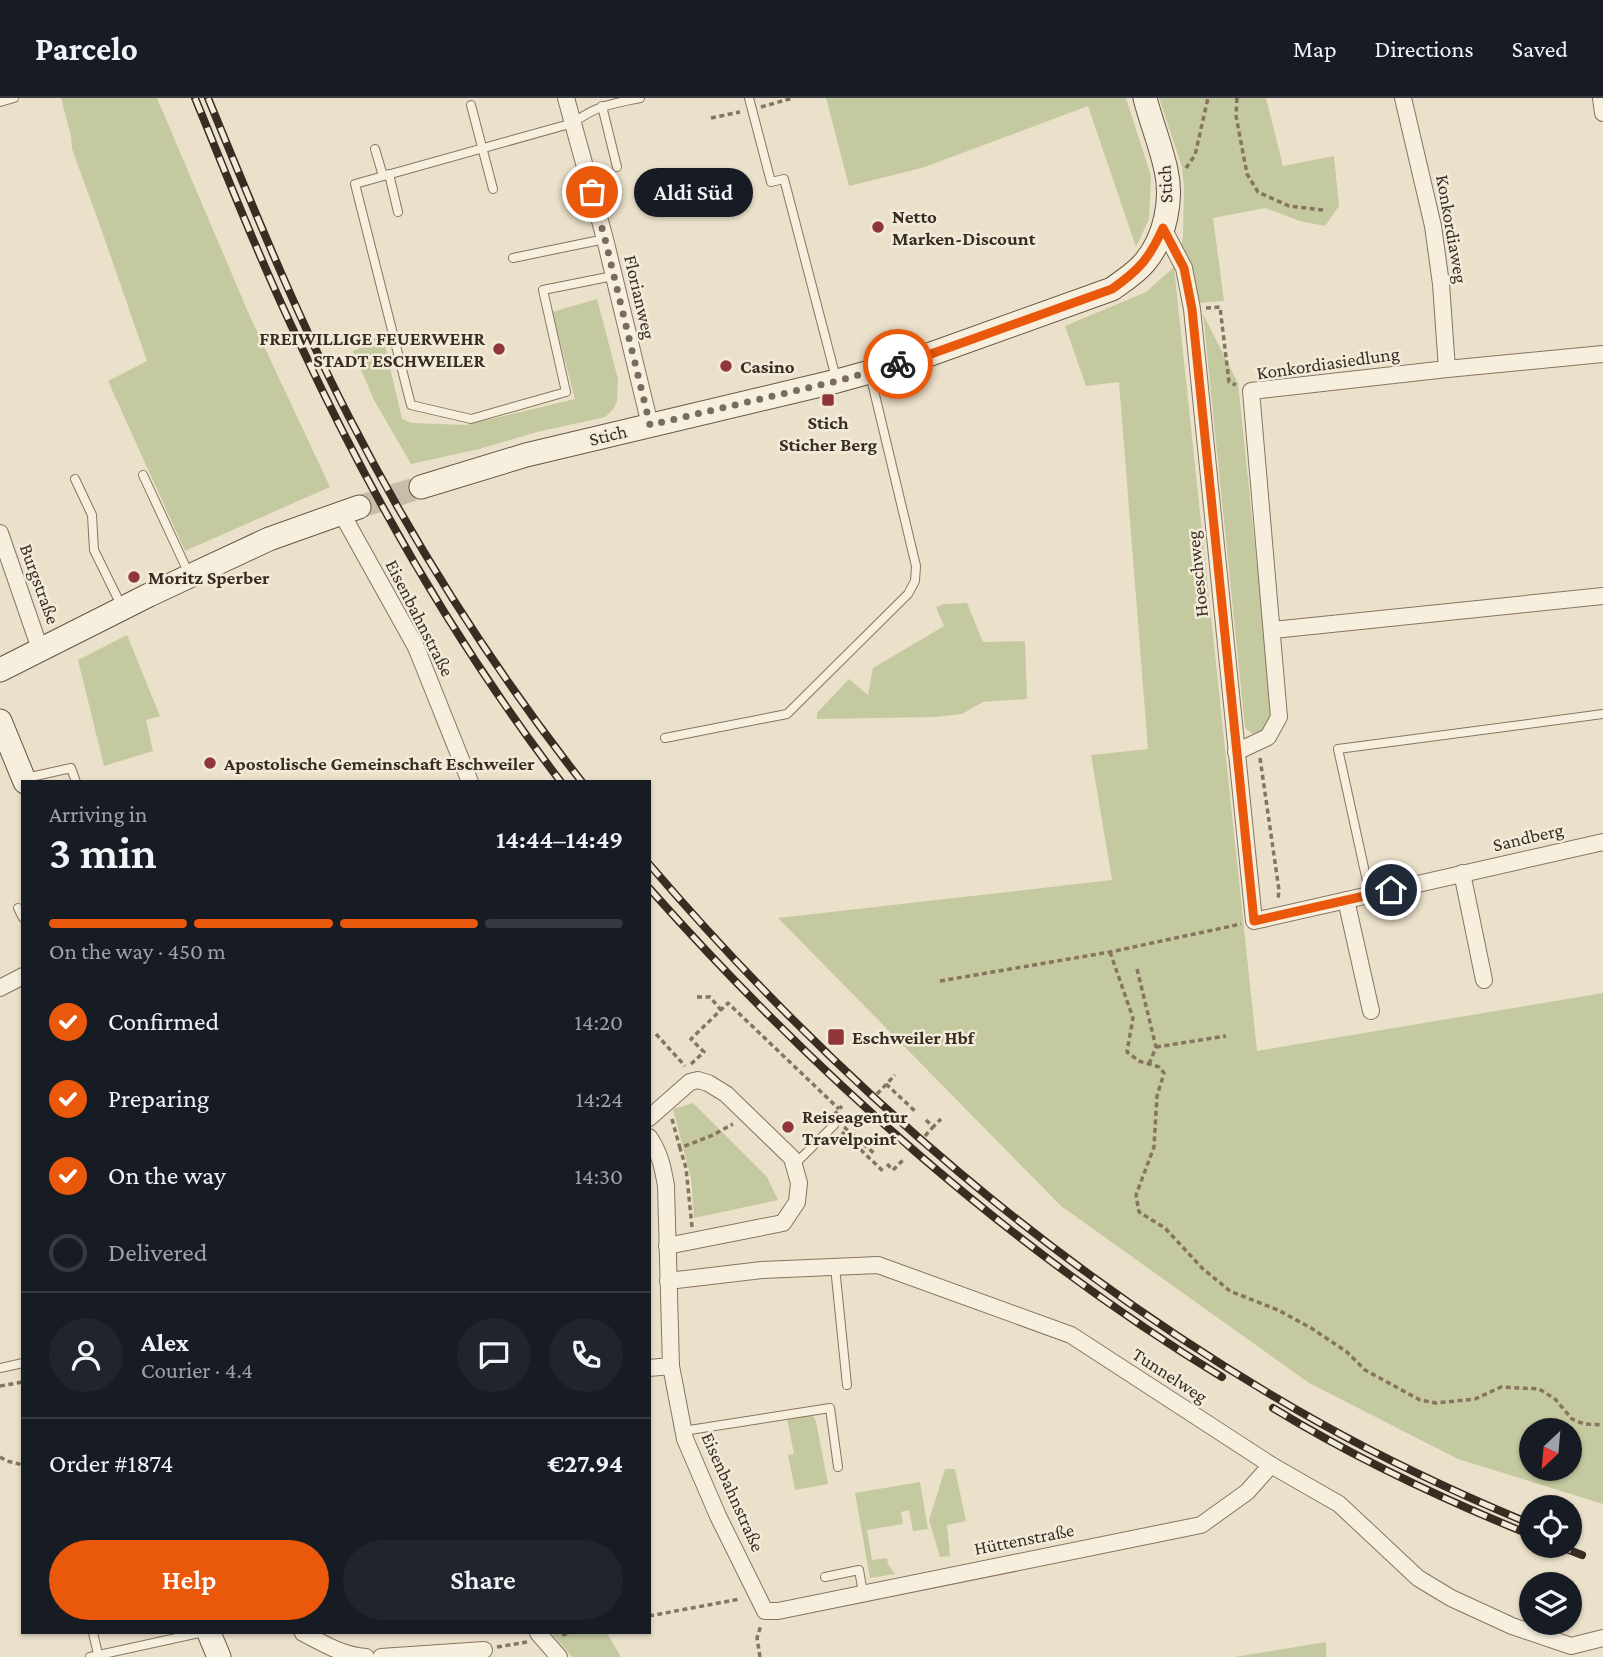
<!DOCTYPE html>
<meta charset="utf-8">
<style>
body{margin:0;font-family:"Crimson Pro",serif;background:#20242c;color:#f1f3f6;height:100vh;display:flex;flex-direction:column;font-size:26px;white-space:nowrap}
*{box-sizing:border-box;margin:0}
p{font-size:23px;color:#9ea1a6}
.icon{flex:none;width:38px;height:38px;fill:none;stroke:currentColor;stroke-width:2;stroke-linecap:round;stroke-linejoin:round}
.map{position:relative;flex:1;overflow:hidden}
.sheet{position:absolute;left:21px;top:682px;width:630px;height:854px;display:flex;flex-direction:column;background:#171b24;border-radius:0px;box-shadow:0 2px 5px #0004}
.sheet>*{flex:none}
.needle{width:46px;rotate:206deg}
.controls{position:absolute;left:1519px;top:1320px;display:grid;gap:14px}
.controls a{display:grid;place-items:center;width:63px;height:63px;border-radius:50%;background:#171b24;box-shadow:0 2px 5px #0004;font-size:35px}
.pin{position:absolute;display:grid;place-items:center;width:60px;height:60px;color:#fff;margin:-30px;border:4px solid #fff;border-radius:50%;box-shadow:0 2px 7px #0007}
.courier{position:absolute;display:grid;place-items:center;width:70px;height:70px;margin:-35px;border:5px solid #ea580c;border-radius:50%;background:#fff;color:#222;box-shadow:0 2px 9px #0007}
.bubble{position:absolute;height:49px;border-radius:24px;background:#171b24;box-shadow:0 2px 5px #0004;font-size:23px;font-weight:600;line-height:49px;text-align:center}
.summary em{font-style:normal;font-weight:600}
.summary div{display:flex;flex-direction:column-reverse}
.summary{display:flex;align-items:center;justify-content:space-between;height:119px;padding:0 28px}
h1{font-size:46px;font-weight:600;line-height:52px}
.bar{display:grid;grid-template-columns:repeat(4,1fr);gap:10px 7px;align-content:center;height:84px;padding:0 28px}
.bar i{height:9px;border-radius:5px;background:#363941}
.bar .current{background:#ea580c}
.bar p{grid-column:span 4}
.line{display:flex;align-items:center;gap:18px;padding:0 28px;border-top:2px solid #363941}
.line div{flex:1}
.round{display:grid;place-items:center;flex:none;width:74px;height:74px;border-radius:37px;background:#20242c}
ol{padding:0 28px;list-style:none}
li{display:flex;align-items:center;gap:21px;height:77px}
li p{margin-inline-start:auto}
li .icon{padding:7px;border-radius:50%;background:#ea580c;color:#fff;stroke-width:4}
li:last-child{color:#9ea1a6}
li i{width:38px;height:38px;border:4px solid #363941;border-radius:50%}
.cta{display:flex;gap:14px;margin-top:auto;padding:14px 28px}
.cta a{flex:1;height:80px;border-radius:42px;background:#ea580c;color:#fff;font-size:28px;font-weight:600;line-height:80px;text-align:center}
.cta a+a{background:#20242c;color:#f1f3f6}
header{display:flex;align-items:center;gap:42px;box-sizing:border-box;height:98px;padding:0 35px;background:#171b24;border-bottom:2px solid #363941}
header strong{font-size:33px}
nav{display:flex;gap:38px;margin-inline-start:auto;font-size:24px}
.map>svg:first-child{display:block}
.green{fill:#c5c99f;fill-rule:evenodd}
.lines{fill:none;stroke-linecap:round;stroke-linejoin:round}
.secondary-tunnel{stroke:#c7bda9;stroke-width:23;stroke-dasharray:23 11;stroke-linecap:butt}
.lane-casing{stroke:#877460;stroke-width:10}
.street-casing{stroke:#877460;stroke-width:18}
.secondary-casing{stroke:#695543;stroke-width:25}
.path{stroke:#877460;stroke-width:3.5;stroke-dasharray:5 3.5;stroke-linecap:butt}
.lane{stroke:#f7efde;stroke-width:8}
.street{stroke:#f7efde;stroke-width:16}
.secondary{stroke:#f7efde;stroke-width:23}
.rail-casing{stroke:#392d22;stroke-width:8}
.rail{stroke:#f3ebda;stroke-width:5;stroke-dasharray:16;stroke-linecap:butt}
.done{stroke:#776c5d;stroke-width:7;stroke-dasharray:0 12.6}
.route{stroke:#ea580c;stroke-width:9}
.poi-dot{fill:#913638;stroke:#f3ebda;stroke-width:2.5}
.labels{text-anchor:middle;dominant-baseline:central;stroke-width:5;stroke-linejoin:round;paint-order:stroke}
.street-label{font-size:19px;fill:#392d22;stroke:#f3ebda}
.poi-label{font-size:19px;font-weight:bold;fill:#392d22;stroke:#f3ebda;text-anchor:start}
</style>
<header>
<strong>Parcelo</strong>
<nav><a>Map</a><a>Directions</a><a>Saved</a></nav>
</header>
<div class="map">
<svg width="1603" height="1559" viewBox="0 0 1603 1559">
<rect width="100%" height="100%" fill="#ebe1cb"/>
<g class="green">
<polygon points="61,0 157,0 248,214 330,389 185,453 108,283 147,263 98,122 72,51 71,38"/>
<polygon points="826,0 1126,0 1151,78 1149,121 1136,149 1088,8 922,70 849,88"/>
<polygon points="1159,0 1266,0 1283,68 1334,58 1339,108 1325,128 1300,123 1265,110 1213,120 1224,203 1199,205 1190,166 1181,150 1183,138 1184,90 1182,69"/>
<path d="M1174,169L1257,953L1603,895V1406L1458,1361L1309,1285L1061,1108L778,820L1112,782L1091,657L1148,651L1119,284L1086,288L1065,228L1146,194ZM1531,1332H1570V1370H1531Z"/>
<polygon points="597,201 618,281 617,303 614,310 605,319 537,334 479,351 411,366 374,302 353,253 365,248 382,235 402,321 412,325 466,327 575,301 552,214"/>
<path d="M1203,216L1238,285L1272,611C1269,623 1267,634 1253,636L1245,630Z"/>
<polygon points="967,505 983,544 1025,543 1027,601 983,604 962,616 936,619 817,621 817,615 849,581 868,597 873,570 944,528 936,509 944,506"/>
<polygon points="127,537 160,618 146,622 153,653 104,668 78,562"/>
<polygon points="693,1005 767,1079 778,1102 694,1120 691,1080 673,1011"/>
<polygon points="809,1317 812,1317 816,1323 828,1386 795,1392 788,1357 794,1356 787,1321"/>
<polygon points="945,1371 955,1371 966,1423 947,1427 950,1458 940,1459 929,1422"/>
<polygon points="920,1384 928,1431 913,1433 909,1412 901,1414 903,1426 867,1432 872,1462 887,1460 888,1466 895,1476 870,1480 855,1395"/>
<polygon points="551,1535 607,1535 621,1559 572,1559"/>
<polygon points="1326,1544 1326,1559 1234,1559"/>
</g>
<g class="lines">
<polyline class="secondary-tunnel" points="359,409 421,389"/>
<defs>
<g id="lane">
<polyline points="749,0 771,84 784,81 836,280"/>
<polyline points="0,4 14,0"/>
<polyline points="471,7 493,91"/>
<polyline points="602,8 617,69"/>
<polyline points="375,51 383,78"/>
<polyline points="389,76 398,114"/>
<polyline points="513,160 605,141"/>
<path d="M613,178L543,192L566,294L471,321L411,307L355,86L573,25C597,7 612,6 640,0"/>
<polyline points="143,377 189,476"/>
<polyline points="75,381 92,417 94,452 121,507"/>
<polyline points="665,640 787,616 908,496 915,483 916,468 870,276"/>
<polyline points="26,680 71,670 76,684"/>
<polyline points="1370,797 1338,651 1603,616"/>
<polyline points="18,810 23,820"/>
<polyline points="794,1067 834,1027"/>
<polyline points="835,1169 847,1287"/>
<polyline points="0,1270 23,1265"/>
<polyline points="683,1333 830,1310 838,1369"/>
<polyline points="825,1479 859,1472 863,1495"/>
<polyline points="93,1535 98,1556"/>
<polyline points="90,1559 199,1535"/>
</g>
<g id="street">
<polyline points="566,0 605,141 650,327"/>
<polyline points="1403,0 1433,128 1441,186 1447,271"/>
<polyline points="1601,0 1603,15"/>
<polyline points="1163,130 1184,170 1192,211 1254,823 1603,744"/>
<polyline points="342,416 416,549 470,684"/>
<polyline points="0,435 40,551"/>
<polyline points="1273,532 1603,498"/>
<polyline points="1236,654 1268,639 1279,619 1251,293 1447,271 1603,256"/>
<polyline points="1462,775 1484,882"/>
<polyline points="1346,802 1371,913"/>
<polyline points="0,890 23,878"/>
<polyline points="649,1020 690,984 698,982 708,985 726,996 792,1060 799,1085 797,1104 783,1125 667,1148"/>
<path d="M649,1039C660,1055 663,1070 666,1088L671,1268L685,1341L718,1418L765,1513H778L1201,1427L1247,1394L1271,1367"/>
<polyline points="668,1183 762,1172 878,1167 1071,1237 1271,1367 1339,1406 1418,1480 1451,1500 1512,1528 1571,1548 1603,1540"/>
<polyline points="649,1270 671,1268"/>
<path d="M303,1535C324,1546 342,1557 366,1559"/>
<polyline points="538,1535 559,1559"/>
<polyline points="381,1559 484,1552"/>
</g>
<g id="secondary">
<path d="M421,389L526,357L837,283L917,261L1112,191C1123,183 1136,175 1145,164C1165,140 1173,102 1166,72C1161,48 1151,24 1145,0"/>
<polyline points="0,572 149,497 269,441 359,409"/>
<polyline points="0,623 25,684"/>
<polyline points="209,1535 219,1559"/>
</g>
</defs>
<use href="#lane" class="lane-casing"/>
<use href="#street" class="street-casing"/>
<use href="#secondary" class="secondary-casing"/>
<g class="path">
<polyline points="1237,0 1236,18 1247,76 1258,94 1289,108 1323,112"/>
<polyline points="761,9 793,0"/>
<polyline points="711,20 740,14"/>
<polyline points="1186,70 1195,57 1208,0"/>
<polyline points="1206,210 1220,209 1229,284 1236,287"/>
<polyline points="1260,660 1279,792 1278,802"/>
<polyline points="1110,854 1133,920 1127,954 1139,963 1159,969 1164,975 1157,998 1154,1049 1136,1097 1139,1114 1165,1130 1202,1170 1230,1193 1278,1212 1311,1230 1347,1254 1365,1272 1420,1302 1436,1305 1475,1301 1501,1289 1539,1291 1555,1301 1572,1321 1584,1326 1603,1327"/>
<polyline points="1137,871 1156,949 1149,966"/>
<polyline points="940,883 1110,854 1241,826"/>
<polyline points="697,899 710,899 721,912"/>
<polyline points="656,936 685,968"/>
<polyline points="1156,949 1226,938"/>
<polyline points="691,966 704,954 691,941 728,905 839,1011"/>
<polyline points="886,986 916,1014"/>
<polyline points="877,996 895,977"/>
<polyline points="834,1017 842,1008"/>
<polyline points="672,1021 680,1050"/>
<polyline points="926,1022 933,1029 941,1021"/>
<polyline points="844,1029 876,1057"/>
<polyline points="842,1034 884,1074"/>
<polyline points="925,1038 933,1029"/>
<polyline points="887,1066 893,1072 903,1062"/>
<polyline points="692,1129 686,1070 680,1050 713,1037 733,1026"/>
<polyline points="0,1288 23,1284"/>
<polyline points="0,1359 7,1363 23,1367"/>
<polyline points="649,1518 740,1501"/>
<polyline points="562,1537 571,1535"/>
<polyline points="497,1549 527,1544"/>
<polyline points="760,1559 757,1540 761,1527"/>
</g>
<use href="#lane" class="lane"/>
<use href="#street" class="street"/>
<use href="#secondary" class="secondary"/>
<defs>
<g id="rail">
<path d="M195,0C229,83 262,167 301,248C373,402 458,549 561,684"/>
<path d="M208,0C252,107 296,216 349,319C415,448 493,570 582,684"/>
<path d="M649,766C839,988 1065,1182 1320,1325C1388,1363 1459,1396 1531,1426"/>
<path d="M649,790C813,975 1011,1151 1222,1279"/>
<path d="M1273,1310C1355,1360 1442,1401 1531,1437"/>
<polyline points="1556,1447 1582,1457"/>
</g>
</defs>
<use href="#rail" class="rail-casing"/>
<use href="#rail" class="rail"/>
</g>
<g class="lines">
<polyline class="done" points="592,94 605,141 650,327 837,283 898,266"/>
<path class="route" d="M898,266L917,261L1112,191C1139,172 1149,161 1163,130L1184,170L1192,211L1254,823L1391,792"/>
</g>
<g class="poi-dot">
<circle cx="878" cy="129" r="7"/>
<circle cx="499" cy="251" r="7"/>
<circle cx="726" cy="268" r="7"/>
<rect x="821" y="295" width="14" height="14" rx="3.5"/>
<circle cx="134" cy="479" r="7"/>
<circle cx="210" cy="665" r="7"/>
<rect x="827" y="930" width="18" height="18" rx="3.5"/>
<circle cx="788" cy="1029" r="7"/>
</g>
<g class="labels">
<g class="street-label">
<text transform="translate(1165 86) rotate(-93)">Stich</text>
<text transform="translate(1452 131) rotate(80)">Konkordiaweg</text>
<text transform="translate(640 199) rotate(77)">Florianweg</text>
<text transform="translate(1328 265) rotate(-8)">Konkordiasiedlung</text>
<text transform="translate(608 337) rotate(-14)">Stich</text>
<text transform="translate(1197 476) rotate(-96)">Hoeschweg</text>
<text transform="translate(40 486) rotate(70)">Burgstraße</text>
<text transform="translate(420 520) rotate(63)">Eisenbahnstraße</text>
<text transform="translate(1528 739) rotate(-13)">Sandberg</text>
<text transform="translate(1170 1277) rotate(33)">Tunnelweg</text>
<text transform="translate(733 1394) rotate(66)">Eisenbahnstraße</text>
<text transform="translate(1024 1441) rotate(-11)">Hüttenstraße</text>
</g>
<g class="poi-label">
<text x="892" y="118">Netto<tspan x="892" dy="22">Marken-Discount</tspan></text>
<text x="485" y="240" text-anchor="end">FREIWILLIGE FEUERWEHR<tspan x="485" dy="22">STADT ESCHWEILER</tspan></text>
<text x="740" y="268">Casino</text>
<text x="828" y="324" text-anchor="middle">Stich<tspan x="828" dy="22">Sticher Berg</tspan></text>
<text x="148" y="479">Moritz Sperber</text>
<text x="224" y="665">Apostolische Gemeinschaft Eschweiler</text>
<text x="852" y="939">Eschweiler Hbf</text>
<text x="802" y="1018">Reiseagentur<tspan x="802" dy="22">Travelpoint</tspan></text>
</g>
</g>
</svg>
<div class="controls">
<a><svg class="needle" viewBox="-14 -14 28 28"><path d="M0-13l5 13h-10z" fill="#e53935"/><path d="M0 13l5-13h-10z" fill="#9ea1a6"/></svg></a>
<a><svg class="icon" aria-label="locate" viewBox="0 0 24 24"><circle cx="12" cy="12" r="6"/><path d="M12 2v4M12 18v4M2 12h4M18 12h4"/></svg></a>
<a><svg class="icon" aria-label="layers" viewBox="0 0 24 24"><path d="M12 4l9 5-9 5-9-5zM3 14l9 5 9-5"/></svg></a>
</div>
<div class="pin" style="left:592px;top:94px;background:#ea580c"><svg class="icon" aria-label="bag" viewBox="0 0 24 24"><path d="M5 8h14l-1 12H6zM9 8a3 3 0 0 1 6 0"/></svg></div>
<div class="pin" style="left:1391px;top:792px;background:#1f2937"><svg class="icon" aria-label="home" viewBox="0 0 24 24"><path d="M3 11l9-7 9 7M6 9v11h12V9"/></svg></div>
<div class="courier" style="left:898px;top:266px"><svg class="icon" aria-label="bike" viewBox="0 0 24 24"><circle cx="6" cy="16" r="4"/><circle cx="18" cy="16" r="4"/><path d="M6 16l4-8h5l3 8M10 8l3 8H6M13 5h3"/></svg></div>
<div class="bubble" style="left:634px;top:70px;width:119px">Aldi Süd</div>
<section class="sheet">
<div class="summary"><div><h1>3 min</h1><p>Arriving in</p></div><em>14:44–14:49</em></div>
<div class="bar"><i class="current"></i><i class="current"></i><i class="current"></i><i></i><p>On the way · 450 m</p></div>
<ol>
<li><svg class="icon" aria-label="check" viewBox="0 0 24 24"><path d="M5 12l5 5 9-10"/></svg>Confirmed<p>14:20</p></li>
<li><svg class="icon" aria-label="check" viewBox="0 0 24 24"><path d="M5 12l5 5 9-10"/></svg>Preparing<p>14:24</p></li>
<li><svg class="icon" aria-label="check" viewBox="0 0 24 24"><path d="M5 12l5 5 9-10"/></svg>On the way<p>14:30</p></li>
<li><i></i>Delivered</li>
</ol>
<div class="line" style="height:126px"><a class="round"><svg class="icon" aria-label="person" viewBox="0 0 24 24"><circle cx="12" cy="8" r="4"/><path d="M4 21q1-7 8-7t8 7"/></svg></a><div><b>Alex</b><p>Courier · 4.4</p></div><a class="round"><svg class="icon" aria-label="chat" viewBox="0 0 24 24"><path d="M4 5h16v11H9l-5 4z"/></svg></a><a class="round"><svg class="icon" aria-label="phone" viewBox="0 0 24 24"><path d="M5 4h4l2 5-3 2q2 4 5 5l2-3 5 2v4C11 20 4 13 5 4z"/></svg></a></div>
<div class="line" style="height:91px"><div>Order #1874</div><b>€27.94</b></div>
<div class="cta"><a>Help</a><a>Share</a></div>
</section>
</div>
